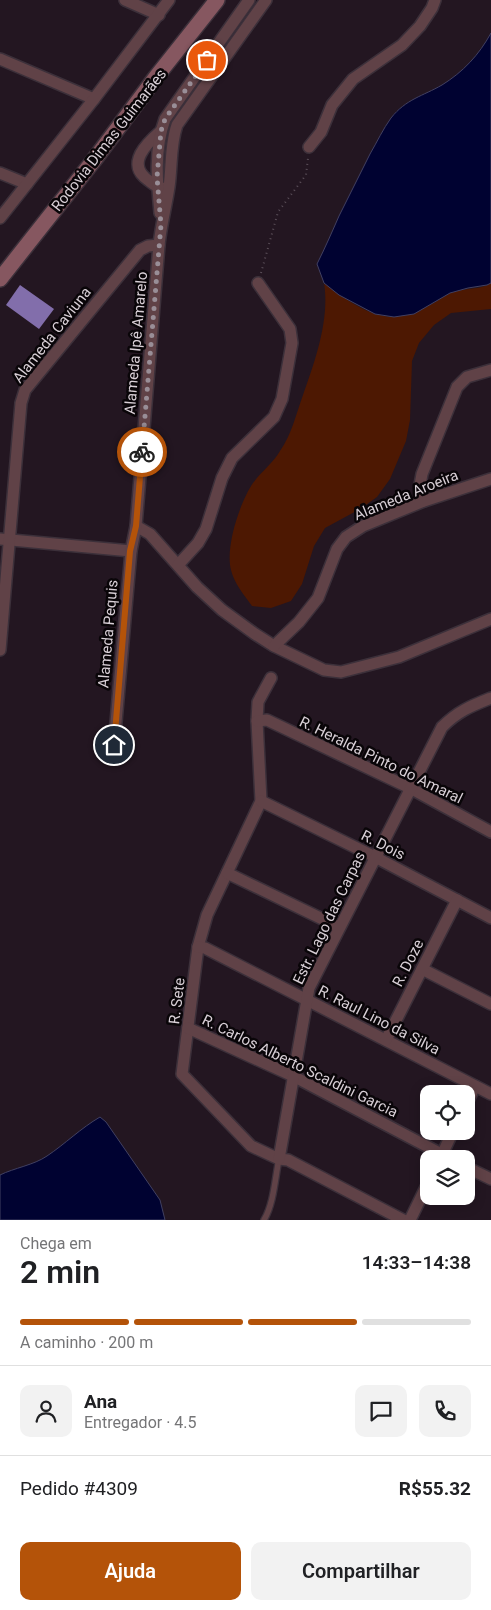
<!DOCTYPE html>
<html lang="pt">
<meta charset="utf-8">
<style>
body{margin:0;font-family:Roboto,sans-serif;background:#f2f2f2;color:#202124;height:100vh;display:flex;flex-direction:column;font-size:19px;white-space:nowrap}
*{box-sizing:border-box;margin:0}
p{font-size:16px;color:#757577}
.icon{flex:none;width:28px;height:28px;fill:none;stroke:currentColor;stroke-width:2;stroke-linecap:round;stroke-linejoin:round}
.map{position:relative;height:1220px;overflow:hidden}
.details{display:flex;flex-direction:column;background:#fff;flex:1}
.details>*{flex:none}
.buttons{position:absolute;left:420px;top:1085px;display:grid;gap:10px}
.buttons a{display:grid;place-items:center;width:55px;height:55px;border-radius:10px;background:#fff;box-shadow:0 2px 12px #0003;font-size:25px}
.pin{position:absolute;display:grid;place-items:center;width:42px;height:42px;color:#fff;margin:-21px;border:2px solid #fff;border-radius:50%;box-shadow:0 1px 5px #0007}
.courier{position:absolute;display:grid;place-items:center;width:50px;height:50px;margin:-25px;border:4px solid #b45309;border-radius:50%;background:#fff;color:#222;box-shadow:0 1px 6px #0007}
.headline em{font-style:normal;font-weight:600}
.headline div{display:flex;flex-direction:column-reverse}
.headline{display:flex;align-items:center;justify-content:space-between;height:85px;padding:0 20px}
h1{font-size:32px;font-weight:600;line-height:38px}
.bar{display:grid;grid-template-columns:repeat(4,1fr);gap:8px 5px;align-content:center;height:60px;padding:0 20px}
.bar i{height:6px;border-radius:4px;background:#e0e0e0}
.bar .selected{background:#b45309}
.bar p{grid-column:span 4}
.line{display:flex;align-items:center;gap:12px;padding:0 20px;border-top:1px solid #e0e0e0}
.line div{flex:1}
.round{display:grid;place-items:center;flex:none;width:52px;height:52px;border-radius:10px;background:#f2f2f2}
.button{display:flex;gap:10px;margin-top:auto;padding:10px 20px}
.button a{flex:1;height:58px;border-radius:10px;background:#b45309;color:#fff;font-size:20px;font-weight:600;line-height:58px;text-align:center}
.button a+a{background:#f2f2f2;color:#202124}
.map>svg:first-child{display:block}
.green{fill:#4d1802}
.water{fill:#000231;stroke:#414062}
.building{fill:#826eab}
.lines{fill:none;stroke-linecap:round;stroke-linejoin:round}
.lane-casing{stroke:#3c303a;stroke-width:8}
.street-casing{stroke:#3c303a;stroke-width:14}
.secondary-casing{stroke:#3c303a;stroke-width:18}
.path{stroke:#5b4f59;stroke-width:2;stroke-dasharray:1 4;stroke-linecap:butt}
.lane{stroke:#604247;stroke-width:5.5}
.street{stroke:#604247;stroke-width:11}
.secondary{stroke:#865760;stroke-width:15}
.done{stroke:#998e97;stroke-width:5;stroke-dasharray:0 9}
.route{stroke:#b45309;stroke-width:6}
.labels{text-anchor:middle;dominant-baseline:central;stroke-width:5;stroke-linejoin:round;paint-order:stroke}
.street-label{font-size:15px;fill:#d8cfd6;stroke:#090508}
</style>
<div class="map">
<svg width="491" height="1220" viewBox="0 0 491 1220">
<rect width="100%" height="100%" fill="#231621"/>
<path class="green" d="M324,283C342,297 369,317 393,317C401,317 421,308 430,305C437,302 443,296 450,293C462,288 482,290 491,283V309L451,313L434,325L419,343L412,361L410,420L406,441L390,479L377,497L360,509L325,528L314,546L302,584L291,601L271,608L252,606C244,595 234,583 231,570C225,547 240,502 253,483C261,472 273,463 280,451C292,434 296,414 303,395C315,361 330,319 324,283Z"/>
<g class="water">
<path d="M491,33V283L487,285L468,288L450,293L414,314L394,317L375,314L339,295L324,283L317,264C325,248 332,232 339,216C349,195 360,175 370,154C377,142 383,129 391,118C406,99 423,96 442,85C463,72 479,55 491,33Z"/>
<path d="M100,1117L106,1122L160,1200L165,1220H0V1175C14,1168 34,1165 47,1156C65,1144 81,1128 100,1117Z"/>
</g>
<polygon class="building" points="20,285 54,309 39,329 6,305"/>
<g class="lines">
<defs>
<path id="lane" d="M264,1220C274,1203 275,1178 279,1159"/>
<g id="street">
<polyline points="125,0 159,15"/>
<polyline points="0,59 94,99"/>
<path d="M161,131C147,143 125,164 148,180C153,184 156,187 162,188"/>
<polyline points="309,147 321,132 332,105 353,79 402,45 420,26 432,8 435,0"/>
<polyline points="0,173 27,184"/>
<path d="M160,213C157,182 154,149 165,119L249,0"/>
<polyline points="0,218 94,99 169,0"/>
<polyline points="424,501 420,485 422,474 457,387 467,377 491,370"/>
<polyline points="136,526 150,534 197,587 222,610 255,634 274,646 324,670 341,672 399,657 491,619"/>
<polyline points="0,539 131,551"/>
<polyline points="178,565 198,543 206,529 222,478 232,458 274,417 282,399 292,343 290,329 258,283"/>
<polyline points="274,646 299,622 318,598 337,549 346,537 363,526 424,501 491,479"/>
<polyline points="0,650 21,403 25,390 140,250 148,246 159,245"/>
<polyline points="271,678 258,702 257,721 261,801 207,915 198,947 182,1074 251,1146 279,1159 288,1160 403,1220"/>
<polyline points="257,721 267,720 410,788 491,832"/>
<path d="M114,745L131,551L136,526L159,245C161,225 166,207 169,187C172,167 170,145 177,125L266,0"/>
<polyline points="261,801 375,857 491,918"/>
<polyline points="227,873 339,927"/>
<polyline points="198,947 205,948 491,1094"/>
<polyline points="422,969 491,1004"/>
<polyline points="188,1028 293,1076 451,1159"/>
<polyline points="386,1040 457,900"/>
<polyline points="466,1105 475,1086"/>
<path d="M279,1159L309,988L442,727C458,711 471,706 491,698"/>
<polyline points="440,1159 453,1131"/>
<polyline points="466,1167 491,1179"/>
<polyline points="410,1220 429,1181"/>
</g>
<polyline id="secondary" points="0,279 94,160 156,77 217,0"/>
</defs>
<use href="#lane" class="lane-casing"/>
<use href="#street" class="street-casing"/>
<use href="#secondary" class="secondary-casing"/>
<polyline class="path" points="261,273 278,212 306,175 308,158"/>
<use href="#lane" class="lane"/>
<use href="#street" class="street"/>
<use href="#secondary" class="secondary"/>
</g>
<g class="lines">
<polyline class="done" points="142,452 161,225 157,177 161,131 165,119 207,60"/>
<polyline class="route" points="114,745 130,551 136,526 142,452"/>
</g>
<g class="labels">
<g class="street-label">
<text transform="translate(109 140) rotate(-52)">Rodovia Dimas Guimarães</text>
<text transform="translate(52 335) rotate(-52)">Alameda Caviuna</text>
<text transform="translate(136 343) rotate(-85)">Alameda Ipê Amarelo</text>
<text transform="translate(406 495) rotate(-22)">Alameda Aroeira</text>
<text transform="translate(108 634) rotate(-85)">Alameda Pequis</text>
<text transform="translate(381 760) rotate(26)">R. Heralda Pinto do Amaral</text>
<text transform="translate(383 845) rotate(27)">R. Dois</text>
<text transform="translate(329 918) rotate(-64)">Estr. Lago das Carpas</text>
<text transform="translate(408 963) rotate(-63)">R. Doze</text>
<text transform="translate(177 1001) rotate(-83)">R. Sete</text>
<text transform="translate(379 1020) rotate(27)">R. Raul Lino da Silva</text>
<text transform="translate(300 1066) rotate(26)">R. Carlos Alberto Scaldini Garcia</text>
</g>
</g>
</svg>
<div class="buttons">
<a><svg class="icon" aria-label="locate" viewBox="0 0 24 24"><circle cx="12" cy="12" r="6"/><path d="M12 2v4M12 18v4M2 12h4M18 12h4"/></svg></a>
<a><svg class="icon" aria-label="layers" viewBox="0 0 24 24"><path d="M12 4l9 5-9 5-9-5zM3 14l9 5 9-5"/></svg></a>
</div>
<div class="pin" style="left:207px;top:60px;background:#ea580c"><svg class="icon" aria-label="bag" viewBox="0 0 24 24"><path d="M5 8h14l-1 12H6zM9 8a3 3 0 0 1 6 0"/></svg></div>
<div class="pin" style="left:114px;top:745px;background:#1f2937"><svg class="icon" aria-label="home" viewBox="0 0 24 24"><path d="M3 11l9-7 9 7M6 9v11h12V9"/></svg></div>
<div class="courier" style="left:142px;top:452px"><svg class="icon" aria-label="bike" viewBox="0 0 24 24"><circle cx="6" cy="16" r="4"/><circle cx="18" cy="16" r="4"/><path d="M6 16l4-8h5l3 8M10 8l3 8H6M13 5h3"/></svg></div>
</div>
<section class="details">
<div class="headline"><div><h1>2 min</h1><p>Chega em</p></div><em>14:33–14:38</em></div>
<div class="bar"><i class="selected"></i><i class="selected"></i><i class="selected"></i><i></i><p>A caminho · 200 m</p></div>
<div class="line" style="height:90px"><a class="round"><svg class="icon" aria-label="person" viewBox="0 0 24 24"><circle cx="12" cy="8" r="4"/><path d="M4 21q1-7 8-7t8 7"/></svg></a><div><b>Ana</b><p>Entregador · 4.5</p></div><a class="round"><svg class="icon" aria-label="chat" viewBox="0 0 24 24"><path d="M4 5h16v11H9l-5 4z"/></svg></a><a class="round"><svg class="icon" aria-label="phone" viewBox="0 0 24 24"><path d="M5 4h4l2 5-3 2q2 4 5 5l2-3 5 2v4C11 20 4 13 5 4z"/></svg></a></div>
<div class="line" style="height:65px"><div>Pedido #4309</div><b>R$55.32</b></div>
<div class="button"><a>Ajuda</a><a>Compartilhar</a></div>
</section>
